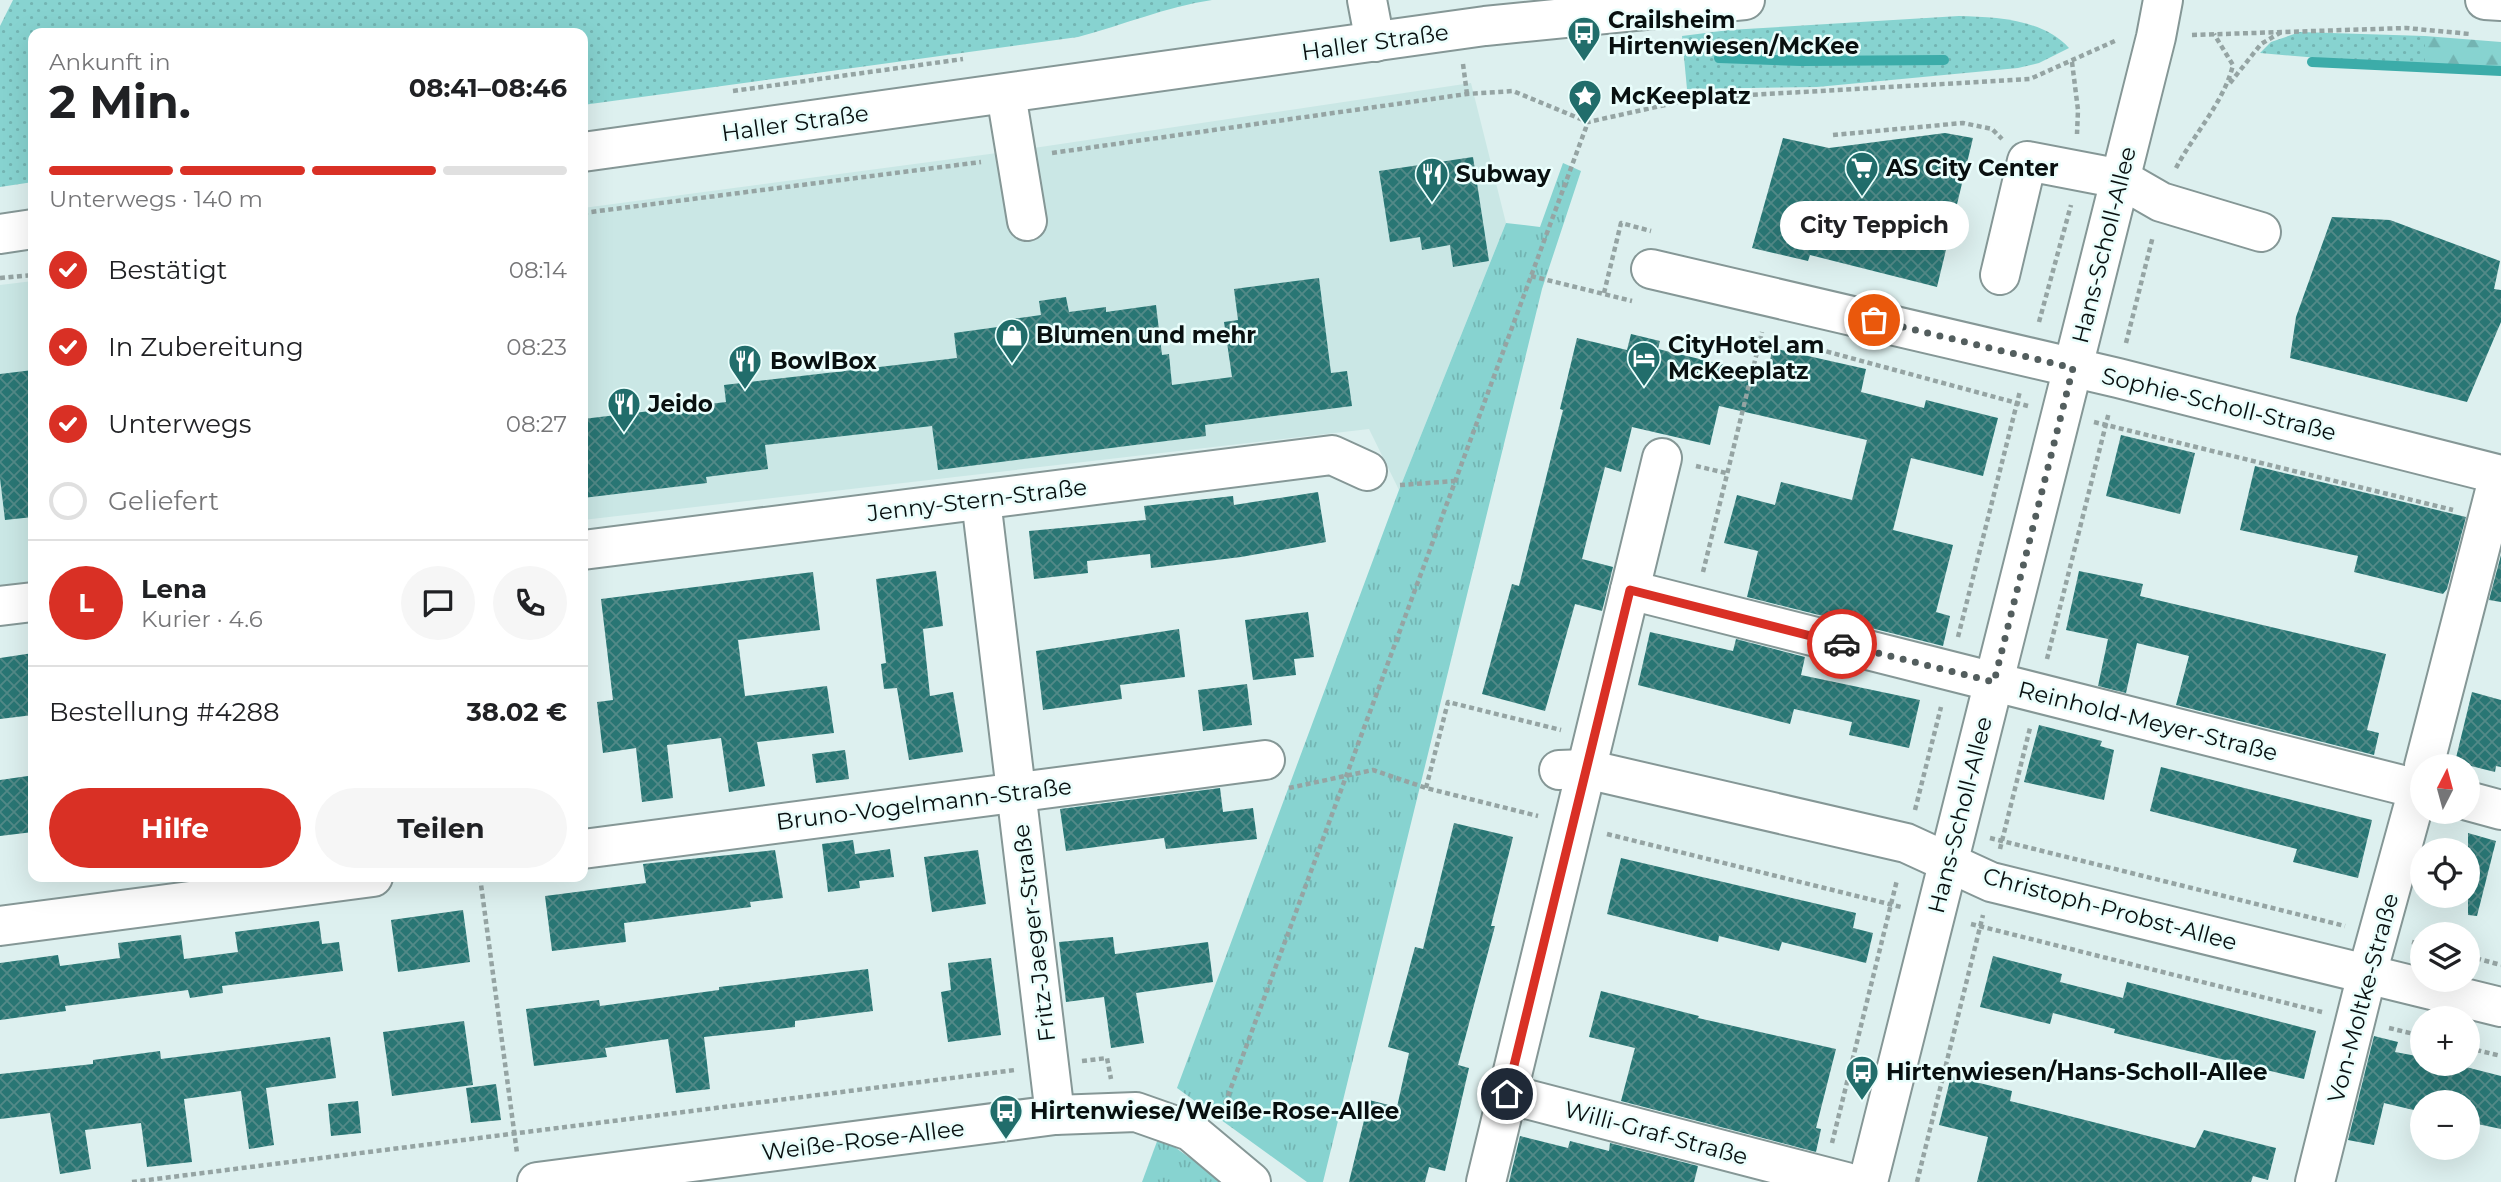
<!DOCTYPE html>
<html lang="de">
<meta charset="utf-8">
<style>
body{margin:0;font-family:Montserrat,sans-serif;background:#f6f6f6;color:#202124;height:100vh;display:flex;flex-direction:column;font-size:26px;white-space:nowrap}
*{box-sizing:border-box;margin:0}
p{font-size:23px;color:#757577}
.icon{flex:none;width:38px;height:38px;fill:none;stroke:currentColor;stroke-width:2;stroke-linecap:round;stroke-linejoin:round}
.map{position:relative;flex:1;overflow:hidden}
.panel{position:absolute;left:28px;top:28px;width:560px;height:854px;display:flex;flex-direction:column;background:#fff;border-radius:14px;box-shadow:0 7px 28px #0002}
.panel>*{flex:none}
.needle{width:46px;rotate:6deg}
.fabs{position:absolute;left:2410px;top:754px;display:grid;gap:14px}
.fabs a{display:grid;place-items:center;width:70px;height:70px;border-radius:50%;background:#fff;box-shadow:0 7px 28px #0002;font-size:35px}
.pin{position:absolute;display:grid;place-items:center;width:60px;height:60px;color:#fff;margin:-30px;border:4px solid #fff;border-radius:50%;box-shadow:0 2px 7px #0007}
.courier{position:absolute;display:grid;place-items:center;width:70px;height:70px;margin:-35px;border:5px solid #d93025;border-radius:50%;background:#fff;color:#222;box-shadow:0 2px 9px #0007}
.bubble{position:absolute;height:49px;border-radius:24px;background:#fff;box-shadow:0 7px 28px #0002;font-size:23px;font-weight:700;line-height:49px;text-align:center}
.headline em{font-style:normal;font-weight:700}
.headline div{display:flex;flex-direction:column-reverse}
.headline{display:flex;align-items:center;justify-content:space-between;height:119px;padding:0 21px}
h1{font-size:46px;font-weight:700;line-height:52px}
.bar{display:grid;grid-template-columns:repeat(4,1fr);gap:10px 7px;align-content:center;height:84px;padding:0 21px}
.bar i{height:9px;border-radius:5px;background:#e0e0e0}
.bar .current{background:#d93025}
.bar p{grid-column:span 4}
.line{display:flex;align-items:center;gap:18px;padding:0 21px;border-top:2px solid #e0e0e0}
.line div{flex:1}
.round{display:grid;place-items:center;flex:none;width:74px;height:74px;border-radius:37px;background:#f6f6f6}
ol{padding:0 21px;list-style:none}
li{display:flex;align-items:center;gap:21px;height:77px}
li p{margin-inline-start:auto}
li .icon{padding:7px;border-radius:50%;background:#d93025;color:#fff;stroke-width:4}
li:last-child{color:#757577}
li i{width:38px;height:38px;border:4px solid #e0e0e0;border-radius:50%}
.cta{display:flex;gap:14px;margin-top:auto;padding:14px 21px}
.cta a{flex:1;height:80px;border-radius:42px;background:#d93025;color:#fff;font-size:28px;font-weight:700;line-height:80px;text-align:center}
.cta a+a{background:#f6f6f6;color:#202124}
.map>svg:first-child{display:block}
.built{fill:#cae7e5}
.grass{fill:url(#grass-dots)}
.forest{fill:url(#forest-firs)}
.park{fill:url(#park-tufts)}
.lines{fill:none;stroke-linecap:round;stroke-linejoin:round}
.stream{stroke:#3caca9;stroke-width:10}
.building{fill:url(#building-cross-hatch)}
.minor-casing{stroke:#859796;stroke-width:42}
.major-casing{stroke:#859796;stroke-width:42}
.path{stroke:#95a4a3;stroke-width:4.5;stroke-dasharray:5 3.5;stroke-linecap:butt}
.minor{stroke:#fff;stroke-width:38}
.major{stroke:#fff;stroke-width:38}
.done{stroke:#535e5e;stroke-width:7;stroke-dasharray:0 12.6}
.route{stroke:#d93025;stroke-width:9}
.labels{text-anchor:middle;dominant-baseline:central;stroke-width:5;stroke-linejoin:round;paint-order:stroke}
.poi-label{font-size:23px;font-weight:bold;fill:#091010;stroke:#eafefc;text-anchor:start}
.street-label{font-size:23px;fill:#091010;stroke:#eafefc}
</style>
<div class="map">
<svg width="2501" height="1182" viewBox="0 0 2501 1182">
<defs>
<pattern id="grass-dots" width="8" height="8" patternUnits="userSpaceOnUse" patternTransform="scale(1.75)"><rect width="8" height="8" fill="#87d3d0"/><path d="M2 2h.1M6 6h.1" fill="none" stroke="#73b4b2" stroke-width="1.8" stroke-linecap="round"/></pattern>
<pattern id="forest-firs" width="22" height="20" patternUnits="userSpaceOnUse" patternTransform="scale(1.75)"><rect width="22" height="20" fill="#87d3d0"/><path d="M5 1l3.5 6h-7zM16 11l3.5 6h-7z" fill="#73b4b2"/></pattern>
<pattern id="park-tufts" width="24" height="20" patternUnits="userSpaceOnUse" patternTransform="scale(1.75)"><rect width="24" height="20" fill="#87d3d0"/><path d="M3 7l-1-3M5 7V3M7 7l1-3M15 17l-1-3M17 17v-4M19 17l1-3" fill="none" stroke="#73b4b2"/></pattern>
<pattern id="building-cross-hatch" width="8" height="8" patternUnits="userSpaceOnUse" patternTransform="scale(1.75)"><rect width="8" height="8" fill="#297674"/><path d="M0 0l8 8M0 8l8-8" fill="none" stroke="#538a88"/></pattern>
</defs>
<rect width="100%" height="100%" fill="#ddf0ef"/>
<g class="built">
<polygon points="1471,83 1506,223 1399,490 1369,429 583,520 583,208 1027,149"/>
<polygon points="33,281 33,585 0,589 0,285"/>
</g>
<g class="grass">
<path d="M13,0H1212C1166,7 1123,25 1078,37L583,105V33H33V182L0,187V26Z"/>
<path d="M1959,16C1996,17 2043,19 2069,48L2039,63L2018,68L1817,87L1687,89L1682,36L1729,30Z"/>
<polygon points="2300,32 2425,36 2425,67 2260,53 2271,42"/>
</g>
<polygon class="forest" points="2425,36 2501,42 2501,74 2425,67"/>
<g class="park">
<polygon points="1563,163 1581,171 1542,289 1323,1182 1307,1182 1177,1088 1399,490 1506,223 1540,227"/>
<polygon points="1159,1136 1224,1182 1142,1182"/>
</g>
<g class="lines">
<g class="stream">
<polyline points="1719,58 1801,61 1944,60"/>
<polyline points="2312,62 2501,71"/>
</g>
</g>
<g class="building">
<polygon points="1945,133 1973,138 1937,287 1810,255 1808,261 1752,248 1783,138 1829,148"/>
<polygon points="1473,157 1489,261 1453,267 1450,245 1422,250 1420,237 1390,242 1379,171"/>
<polygon points="2332,217 2390,220 2500,261 2494,289 2501,290 2501,322 2467,402 2290,358 2296,317"/>
<polygon points="1319,278 1331,373 1347,371 1352,406 1205,425 1206,436 938,470 932,426 765,445 768,469 706,477 707,483 583,498 583,419 726,402 724,385 957,358 954,333 1005,326 1004,320 1041,315 1039,301 1066,297 1069,312 1106,307 1106,312 1156,305 1162,355 1169,354 1172,385 1232,377 1224,322 1238,320 1234,289"/>
<polygon points="1631,334 1660,341 1658,349 1766,375 1773,348 1866,369 1861,392 1924,408 1926,400 1998,418 1983,476 1911,458 1893,530 1953,545 1936,612 1950,616 1943,646 1747,597 1758,551 1724,543 1737,495 1775,505 1781,482 1852,500 1867,440 1719,406 1710,445 1632,427 1621,472 1605,467 1582,559 1613,567 1602,611 1575,604 1545,711 1482,694 1512,584 1519,586 1563,410 1560,409 1577,338 1627,350"/>
<polygon points="33,370 33,517 5,520 0,478 0,374"/>
<polygon points="2121,435 2195,453 2180,514 2106,496"/>
<polygon points="2255,466 2466,517 2447,589 2443,594 2354,572 2358,556 2240,530"/>
<polygon points="1318,492 1326,542 1241,557 1151,568 1150,554 1087,561 1088,573 1034,579 1029,531 1146,520 1144,506 1233,496 1234,505"/>
<polygon points="2501,555 2501,602 2489,600"/>
<polygon points="936,571 943,626 923,629 930,696 953,692 963,752 909,760 897,688 884,689 881,664 886,663 876,579"/>
<polygon points="2079,571 2143,584 2140,596 2386,654 2367,730 2379,733 2374,755 2176,705 2189,656 2137,643 2126,693 2098,686 2108,639 2066,630"/>
<polygon points="813,572 820,630 738,640 745,696 827,686 834,733 757,742 765,786 729,792 721,738 667,745 673,798 642,802 636,748 603,753 597,702 613,700 601,599"/>
<polygon points="1308,612 1314,657 1294,659 1296,675 1253,680 1245,620"/>
<polygon points="1179,629 1185,677 1120,685 1122,699 1043,710 1036,651"/>
<polygon points="1650,632 1733,651 1736,639 1805,657 1801,675 1920,700 1909,748 1849,735 1852,722 1794,709 1790,724 1638,685"/>
<polygon points="33,653 33,715 0,719 0,658"/>
<polygon points="1247,684 1252,725 1203,731 1198,690"/>
<polygon points="2472,692 2501,700 2501,767 2496,766 2495,772 2455,762"/>
<polygon points="2039,725 2102,741 2100,746 2114,750 2104,800 2024,782"/>
<polygon points="845,750 849,779 816,783 812,754"/>
<polygon points="2161,767 2372,820 2358,878 2293,862 2297,849 2150,811"/>
<polygon points="28,776 33,832 0,836 0,780"/>
<polygon points="1220,788 1223,812 1253,808 1257,839 1166,849 1164,838 1066,851 1060,809"/>
<polygon points="1454,823 1513,837 1491,926 1495,926 1458,1065 1469,1068 1445,1171 1429,1167 1425,1182 1349,1182 1369,1100 1397,1107 1409,1053 1388,1047 1415,947 1423,949"/>
<polygon points="2468,833 2496,841 2477,916 2468,915"/>
<polygon points="853,840 855,854 890,849 894,877 859,881 860,888 828,892 822,844"/>
<polygon points="775,850 783,898 750,902 751,907 624,923 626,942 552,951 545,896 646,883 643,864"/>
<polygon points="978,850 986,904 932,912 924,857"/>
<polygon points="1621,858 1856,913 1853,928 1873,933 1866,963 1782,942 1779,951 1719,936 1718,942 1607,914"/>
<polygon points="463,910 470,962 398,972 391,920"/>
<polygon points="319,921 322,944 339,942 343,971 222,986 223,993 190,998 188,990 65,1006 66,1011 0,1020 0,963 58,955 60,966 120,958 118,943 181,935 184,959 238,952 235,932"/>
<polygon points="1113,937 1115,954 1208,942 1213,982 1136,993 1144,1043 1111,1048 1104,997 1066,1002 1059,942"/>
<polygon points="1993,956 2062,974 2060,982 2123,998 2127,982 2316,1031 2304,1079 2114,1033 2115,1029 2053,1013 2050,1024 1980,1007"/>
<polygon points="991,958 1001,1035 948,1042 941,992 951,990 948,963"/>
<polygon points="868,969 873,1011 795,1021 795,1027 704,1037 710,1089 676,1093 668,1039 605,1048 607,1057 534,1066 526,1009 599,1000 600,1006 719,990 719,987"/>
<polygon points="1601,991 1699,1016 1698,1018 1836,1049 1816,1128 1821,1129 1816,1152 1621,1101 1635,1048 1589,1037"/>
<polygon points="464,1021 473,1085 392,1096 383,1032"/>
<polygon points="2374,1036 2398,1042 2395,1052 2422,1057 2422,1064 2454,1064 2501,1076 2501,1129 2468,1122 2468,1102 2422,1102 2422,1112 2384,1103 2374,1145 2348,1140"/>
<polygon points="330,1037 336,1078 266,1088 274,1145 249,1149 241,1091 184,1099 192,1162 147,1167 141,1123 85,1130 91,1169 60,1174 50,1113 0,1119 0,1074 93,1064 93,1060 160,1051 161,1059"/>
<polygon points="1951,1076 2012,1091 2010,1101 2195,1148 2204,1130 2276,1148 2268,1180 2253,1176 2251,1182 1977,1182 1988,1137 1939,1125"/>
<polygon points="496,1084 501,1120 471,1123 466,1088"/>
<polygon points="358,1101 361,1133 331,1136 328,1104"/>
<polygon points="1520,1136 1568,1148 1570,1141 1609,1151 1610,1143 1698,1166 1694,1182 1509,1182"/>
</g>
<g class="lines">
<defs>
<g id="minor">
<polyline points="1367,0 1375,42"/>
<polyline points="1006,94 1027,221"/>
<polyline points="1651,269 2118,378 2501,475"/>
<polyline points="2000,275 2027,161 2121,179 2161,202 2261,232"/>
<polyline points="981,500 1055,1115"/>
<polyline points="583,550 1332,455 1367,471"/>
<polyline points="1630,590 2422,790"/>
<polyline points="0,606 33,602"/>
<polyline points="2424,766 2499,475"/>
<polyline points="1559,770 1586,769 1906,843 1991,882 2501,1007"/>
<polyline points="2468,801 2501,810"/>
<polyline points="583,849 1265,760"/>
<polyline points="0,926 373,877"/>
<polyline points="1507,1094 1846,1182"/>
<polyline points="537,1182 1055,1115 1136,1112 1190,1131 1251,1182"/>
<polyline points="1486,1182 1662,458"/>
<polyline points="1868,1182 2156,37 2163,0"/>
<polyline points="2315,1182 2367,974 2422,775"/>
</g>
<g id="major">
<polyline points="2485,0 2501,1"/>
<polyline points="583,152 1485,26 1745,0"/>
<polyline points="0,234 33,229"/>
</g>
</defs>
<use href="#minor" class="minor-casing"/>
<use href="#major" class="major-casing"/>
<g class="path">
<polyline points="2192,35 2406,28 2470,34"/>
<polyline points="2072,62 2078,110 2077,134"/>
<polyline points="1463,64 1467,94"/>
<polyline points="2230,83 2261,44 2283,31"/>
<polyline points="733,91 963,59"/>
<polyline points="1833,135 1963,123 1992,129 2002,139"/>
<polyline points="1052,153 1467,94 1513,91 1588,122 1697,98 2030,79 2117,40"/>
<path d="M2176,168C2194,134 2224,102 2233,65L2214,34"/>
<polyline points="583,213 981,162"/>
<polyline points="1531,276 1632,301"/>
<polyline points="0,278 33,275"/>
<polyline points="1604,293 1621,223 1651,231"/>
<polyline points="2039,322 2071,205"/>
<polyline points="2126,343 2153,236"/>
<polyline points="1810,347 2028,406"/>
<polyline points="2094,422 2453,510"/>
<polyline points="1696,466 1726,473"/>
<polyline points="1400,485 1455,481"/>
<polyline points="1703,572 1762,332"/>
<polyline points="1958,637 2020,391"/>
<polyline points="2047,659 2109,412"/>
<polyline points="1289,788 1373,770 1426,788 1538,816"/>
<polyline points="1426,788 1448,702 1561,730"/>
<polyline points="1915,810 1941,707"/>
<polyline points="1607,834 1901,907"/>
<polyline points="1990,838 2345,926"/>
<polyline points="2000,849 2030,728"/>
<polyline points="480,877 517,1153"/>
<polyline points="1971,924 2322,1012"/>
<polyline points="2412,942 2422,945"/>
<polyline points="2468,956 2501,965"/>
<polyline points="2389,1028 2422,1036"/>
<polyline points="2468,1048 2501,1056"/>
<polyline points="1082,1061 1107,1058 1111,1079"/>
<polyline points="1222,1112 1588,122"/>
<polyline points="1832,1143 1897,880"/>
<polyline points="132,1182 1015,1070"/>
<polyline points="1917,1182 1983,915"/>
</g>
<use href="#minor" class="minor"/>
<use href="#major" class="major"/>
</g>
<g class="lines">
<polyline class="done" points="1842,644 1994,682 2073,368 1874,320"/>
<polyline class="route" points="1507,1094 1630,590 1842,644"/>
</g>
<defs>
<symbol id="bus-pin" viewBox="-11 -11 22 30"><path d="M0 17L-7.5 6A9.5 9.5 0 1 1 7.5 6Z" fill="#216d6b" stroke="#eafefc"/><path d="M-5-6H5V4H4V6H2V4H-2V6H-4V4H-5ZM-3.5-4V0h7V-4ZM-3.5 1.2v1.5H-2V1.2ZM2 1.2v1.5H3.5V1.2Z" fill="#fff"/></symbol>
<symbol id="sight-pin" viewBox="-11 -11 22 30"><path d="M0 17L-7.5 6A9.5 9.5 0 1 1 7.5 6Z" fill="#216d6b" stroke="#eafefc"/><path d="M0-6L1.8-2.2L6-1.7L2.9 1.2L3.7 5.4L0 3.3L-3.7 5.4L-2.9 1.2L-6-1.7L-1.8-2.2Z" fill="#fff"/></symbol>
<symbol id="supermarket-pin" viewBox="-11 -11 22 30"><path d="M0 17L-7.5 6A9.5 9.5 0 1 1 7.5 6Z" fill="#216d6b" stroke="#eafefc"/><path d="M-6-5.5h2.5l.6 2H6L4.5 2H-2.5L-4.4-4H-6ZM-1.5 3.2a1.3 1.3 0 1 0 .1 0ZM3 3.2a1.3 1.3 0 1 0 .1 0Z" fill="#fff"/></symbol>
<symbol id="restaurant-pin" viewBox="-11 -11 22 30"><path d="M0 17L-7.5 6A9.5 9.5 0 1 1 7.5 6Z" fill="#216d6b" stroke="#eafefc"/><path d="M-5-6h1v4h1v-4h1v4h1v-4h1v5L-1.5 .5V6h-2V.5L-5-1ZM5-6V6H3V1.5H1.5Q1.5-4 5-6Z" fill="#fff"/></symbol>
<symbol id="shop-pin" viewBox="-11 -11 22 30"><path d="M0 17L-7.5 6A9.5 9.5 0 1 1 7.5 6Z" fill="#216d6b" stroke="#eafefc"/><path d="M-5-2.5h2.3a2.7 3.5 0 0 1 5.4 0H5L5.5 6h-11ZM-1.5-2.5h3a1.5 2.3 0 0 0-3 0Z" fill="#fff"/></symbol>
<symbol id="hotel-pin" viewBox="-11 -11 22 30"><path d="M0 17L-7.5 6A9.5 9.5 0 1 1 7.5 6Z" fill="#216d6b" stroke="#eafefc"/><path d="M-6-4.5h1.5V1H6V5H4.5V3h-9V5H-6ZM-4 0a1.8 1.8 0 1 1 3.6 0ZM.5 0V-2.5h3Q6-2.5 6 0Z" fill="#fff"/></symbol>
</defs>
<g fill-rule="evenodd">
<use href="#bus-pin" x="1565" y="14" width="38" height="52"/>
<use href="#sight-pin" x="1566" y="77" width="38" height="52"/>
<use href="#supermarket-pin" x="1843" y="149" width="38" height="52"/>
<use href="#restaurant-pin" x="1413" y="155" width="38" height="52"/>
<use href="#shop-pin" x="993" y="316" width="38" height="52"/>
<use href="#hotel-pin" x="1625" y="339" width="38" height="52"/>
<use href="#restaurant-pin" x="726" y="342" width="38" height="52"/>
<use href="#restaurant-pin" x="605" y="385" width="38" height="52"/>
<use href="#bus-pin" x="1843" y="1053" width="38" height="52"/>
<use href="#bus-pin" x="987" y="1092" width="38" height="52"/>
</g>
<g class="labels">
<g class="poi-label">
<text x="1608" y="20">Crailsheim<tspan x="1608" dy="26">Hirtenwiesen/McKee</tspan></text>
<text x="1610" y="96">McKeeplatz</text>
<text x="1886" y="168">AS City Center</text>
<text x="1456" y="174">Subway</text>
<text x="1036" y="335">Blumen und mehr</text>
<text x="1668" y="345">CityHotel am<tspan x="1668" dy="26">McKeeplatz</tspan></text>
<text x="770" y="361">BowlBox</text>
<text x="648" y="404">Jeido</text>
<text x="1886" y="1072">Hirtenwiesen/Hans-Scholl-Allee</text>
<text x="1030" y="1111">Hirtenwiese/Weiße-Rose-Allee</text>
</g>
<g class="street-label">
<text transform="translate(1375 42) rotate(-8)">Haller Straße</text>
<text transform="translate(795 123) rotate(-8)">Haller Straße</text>
<text transform="translate(2104 245) rotate(-76)">Hans-Scholl-Allee</text>
<text transform="translate(2219 404) rotate(14)">Sophie-Scholl-Straße</text>
<text transform="translate(977 500) rotate(-7)">Jenny-Stern-Straße</text>
<text transform="translate(2148 721) rotate(14)">Reinhold-Meyer-Straße</text>
<text transform="translate(924 804) rotate(-7)">Bruno-Vogelmann-Straße</text>
<text transform="translate(1960 815) rotate(-76)">Hans-Scholl-Allee</text>
<text transform="translate(2110 909) rotate(15)">Christoph-Probst-Allee</text>
<text transform="translate(1034 933) rotate(-97)">Fritz-Jaeger-Straße</text>
<text transform="translate(2363 998) rotate(-75)">Von-Moltke-Straße</text>
<text transform="translate(1656 1133) rotate(15)">Willi-Graf-Straße</text>
<text transform="translate(863 1140) rotate(-7)">Weiße-Rose-Allee</text>
</g>
</g>
</svg>
<div class="fabs">
<a><svg class="needle" viewBox="-14 -14 28 28"><path d="M0-13l5 13h-10z" fill="#e53935"/><path d="M0 13l5-13h-10z" fill="#757577"/></svg></a>
<a><svg class="icon" aria-label="locate" viewBox="0 0 24 24"><circle cx="12" cy="12" r="6"/><path d="M12 2v4M12 18v4M2 12h4M18 12h4"/></svg></a>
<a><svg class="icon" aria-label="layers" viewBox="0 0 24 24"><path d="M12 4l9 5-9 5-9-5zM3 14l9 5 9-5"/></svg></a>
<a>+</a>
<a>−</a>
</div>
<div class="pin" style="left:1874px;top:320px;background:#ea580c"><svg class="icon" aria-label="bag" viewBox="0 0 24 24"><path d="M5 8h14l-1 12H6zM9 8a3 3 0 0 1 6 0"/></svg></div>
<div class="pin" style="left:1507px;top:1094px;background:#1f2937"><svg class="icon" aria-label="home" viewBox="0 0 24 24"><path d="M3 11l9-7 9 7M6 9v11h12V9"/></svg></div>
<div class="courier" style="left:1842px;top:644px"><svg class="icon" aria-label="car" viewBox="0 0 24 24"><path d="M5 17H2v-5l4-1 3-4h7l3 4 3 1v5h-3M9 17h6M6 11h13"/><circle cx="7" cy="17" r="2"/><circle cx="17" cy="17" r="2"/></svg></div>
<div class="bubble" style="left:1780px;top:201px;width:189px">City Teppich</div>
<section class="panel">
<div class="headline"><div><h1>2 Min.</h1><p>Ankunft in</p></div><em>08:41–08:46</em></div>
<div class="bar"><i class="current"></i><i class="current"></i><i class="current"></i><i></i><p>Unterwegs · 140 m</p></div>
<ol>
<li><svg class="icon" aria-label="check" viewBox="0 0 24 24"><path d="M5 12l5 5 9-10"/></svg>Bestätigt<p>08:14</p></li>
<li><svg class="icon" aria-label="check" viewBox="0 0 24 24"><path d="M5 12l5 5 9-10"/></svg>In Zubereitung<p>08:23</p></li>
<li><svg class="icon" aria-label="check" viewBox="0 0 24 24"><path d="M5 12l5 5 9-10"/></svg>Unterwegs<p>08:27</p></li>
<li><i></i>Geliefert</li>
</ol>
<div class="line" style="height:126px"><b class="round" style="background:#d93025;color:#fff">L</b><div><b>Lena</b><p>Kurier · 4.6</p></div><a class="round"><svg class="icon" aria-label="chat" viewBox="0 0 24 24"><path d="M4 5h16v11H9l-5 4z"/></svg></a><a class="round"><svg class="icon" aria-label="phone" viewBox="0 0 24 24"><path d="M5 4h4l2 5-3 2q2 4 5 5l2-3 5 2v4C11 20 4 13 5 4z"/></svg></a></div>
<div class="line" style="height:91px"><div>Bestellung #4288</div><b>38.02 €</b></div>
<div class="cta"><a>Hilfe</a><a>Teilen</a></div>
</section>
</div>
